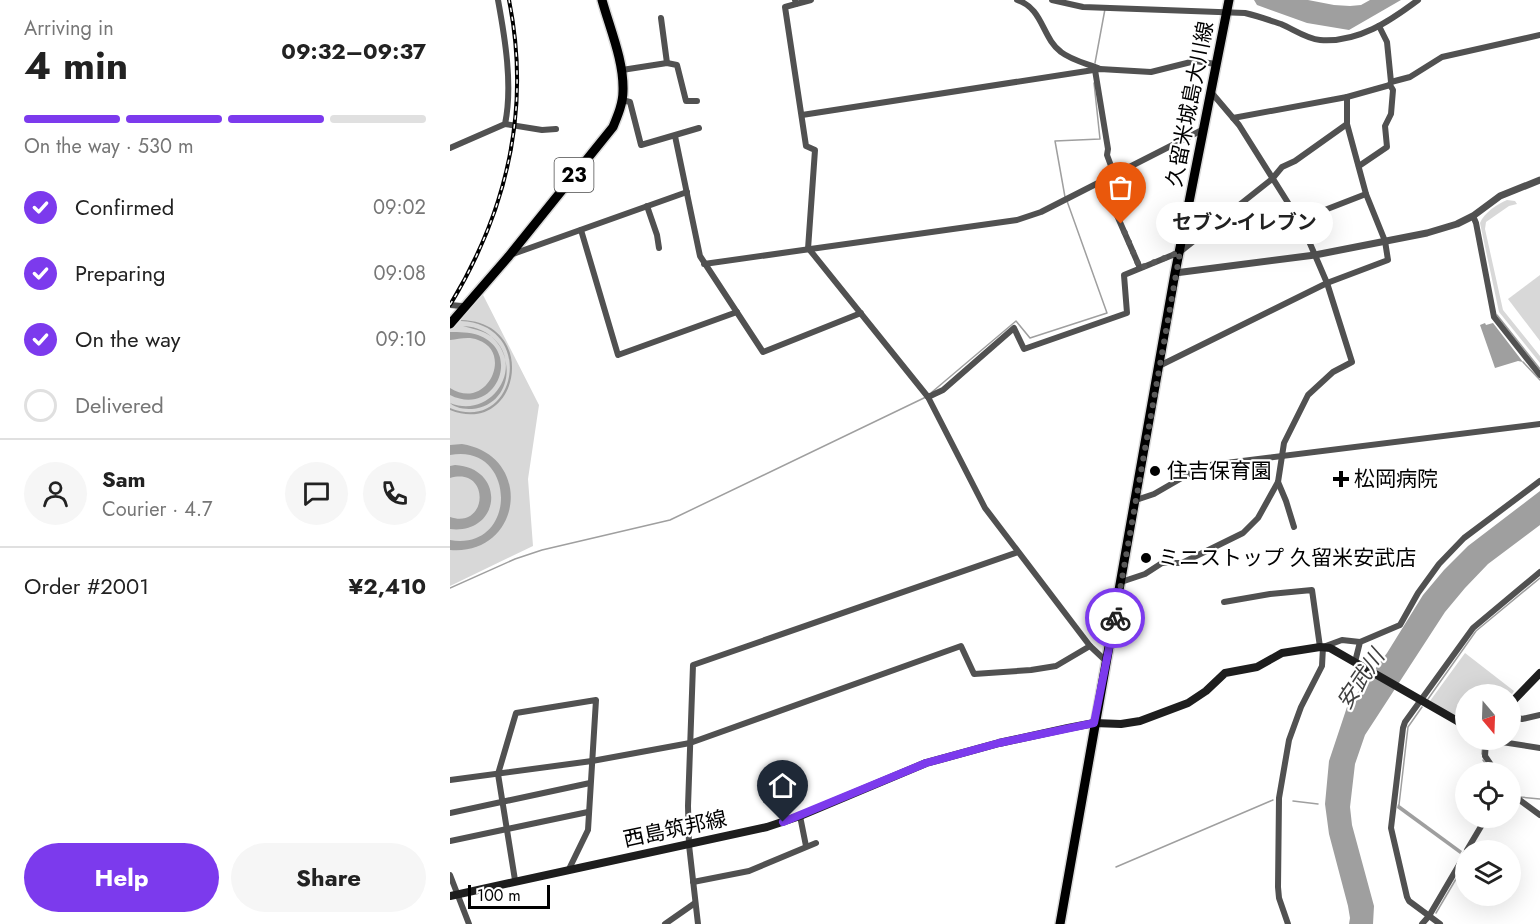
<!DOCTYPE html>
<meta charset="utf-8">
<style>
body{margin:0;font-family:Jost,"Noto Sans JP",sans-serif;background:#f6f6f6;color:#222;height:100vh;display:flex;flex-direction:column;font-size:22px;white-space:nowrap}
*{box-sizing:border-box;margin:0}
p{font-size:20px;color:#767676}
.icon{flex:none;width:33px;height:33px;fill:none;stroke:currentColor;stroke-width:2;stroke-linecap:round;stroke-linejoin:round}
.map{position:relative;flex:1;overflow:hidden}
.details{display:flex;flex-direction:column;background:#fff;width:450px}
.details>*{flex:none}
.needle{width:39px;rotate:161deg}
.tools{position:absolute;left:1005px;top:684px;display:grid;gap:12px}
.tools a{display:grid;place-items:center;width:66px;height:66px;border-radius:50%;background:#fff;box-shadow:0 6px 24px #0002;font-size:30px}
.scale{position:absolute;left:18px;bottom:15px;width:82px;box-sizing:border-box;padding-left:6px;border:3px solid #000;border-top:0;font-size:16px;line-height:21px;white-space:nowrap;color:#000;-webkit-text-stroke:4px #fff;paint-order:stroke}
.pin{position:absolute;display:grid;place-items:center;width:51px;height:51px;color:#fff;margin:-62px -26px;border-radius:50% 50% 50% 0;rotate:-45deg;box-shadow:0 0 6px #0007}
.pin .icon{rotate:45deg}
.courier{position:absolute;display:grid;place-items:center;width:60px;height:60px;margin:-30px;border:4px solid #7c3aed;border-radius:50%;background:#fff;color:#222;box-shadow:0 2px 8px #0007}
.bubble{position:absolute;height:42px;border-radius:21px;background:#fff;box-shadow:0 6px 24px #0002;font-size:20px;font-weight:700;line-height:42px;text-align:center}
.overview em{font-style:normal;font-weight:700}
.overview div{display:flex;flex-direction:column-reverse}
.overview{display:flex;align-items:center;justify-content:space-between;height:102px;padding:0 24px}
h1{font-size:39px;font-weight:700;line-height:45px}
.bar{display:grid;grid-template-columns:repeat(4,1fr);gap:9px 6px;align-content:center;height:72px;padding:0 24px}
.bar i{height:8px;border-radius:4px;background:#e0e0e0}
.bar .on{background:#7c3aed}
.bar p{grid-column:span 4}
.line{display:flex;align-items:center;gap:15px;padding:0 24px;border-top:2px solid #e0e0e0}
.line div{flex:1}
.round{display:grid;place-items:center;flex:none;width:63px;height:63px;border-radius:32px;background:#f6f6f6}
ol{padding:0 24px;list-style:none}
li{display:flex;align-items:center;gap:18px;height:66px}
li p{margin-inline-start:auto}
li .icon{padding:6px;border-radius:50%;background:#7c3aed;color:#fff;stroke-width:4}
li:last-child{color:#767676}
li i{width:33px;height:33px;border:3px solid #e0e0e0;border-radius:50%}
.action{display:flex;gap:12px;margin-top:auto;padding:12px 24px}
.action a{flex:1;height:69px;border-radius:36px;background:#7c3aed;color:#fff;font-size:24px;font-weight:700;line-height:69px;text-align:center}
.action a+a{background:#f6f6f6;color:#222}
main{display:flex;flex:1;min-height:0}
.map>svg:first-child{display:block}
.green{fill:#d8d8d8}
.water{fill:#9f9f9f}
.lines{fill:none;stroke-linecap:round;stroke-linejoin:round}
.stream{stroke:#9f9f9f;stroke-width:1.5}
.primary-casing{stroke:#dbdbdb;stroke-width:12}
.minor{stroke:#515151;stroke-width:6}
.tertiary{stroke:#515151;stroke-width:7}
.secondary{stroke:#1e1e1e;stroke-width:8}
.primary{stroke:#000;stroke-width:9}
.rail-casing{stroke:#000;stroke-width:4}
.rail{stroke:#fff;stroke-width:1.5;stroke-dasharray:4.5;stroke-linecap:butt}
.done{stroke:#595959;stroke-width:6;stroke-dasharray:0 10.8}
.route{stroke:#7c3aed;stroke-width:8}
.poi-dot{fill:#000;stroke:#fff;stroke-width:2}
.labels{text-anchor:middle;dominant-baseline:central;stroke-width:4.5;stroke-linejoin:round;paint-order:stroke}
.shield{fill:#fff;stroke:#4c4c4c;stroke-width:1.5}
.shield-label{font-size:20px;font-weight:bold;fill:#000}
.street-label{font-size:21px;fill:#000;stroke:#fff}
.poi-label{font-size:21px;fill:#000;stroke:#fff;text-anchor:start}
.water-label{font-size:22px;font-style:italic;fill:#404040;stroke:#fff}
</style>
<main>
<section class="details">
<div class="overview"><div><h1>4 min</h1><p>Arriving in</p></div><em>09:32–09:37</em></div>
<div class="bar"><i class="on"></i><i class="on"></i><i class="on"></i><i></i><p>On the way · 530 m</p></div>
<ol>
<li><svg class="icon" aria-label="check" viewBox="0 0 24 24"><path d="M5 12l5 5 9-10"/></svg>Confirmed<p>09:02</p></li>
<li><svg class="icon" aria-label="check" viewBox="0 0 24 24"><path d="M5 12l5 5 9-10"/></svg>Preparing<p>09:08</p></li>
<li><svg class="icon" aria-label="check" viewBox="0 0 24 24"><path d="M5 12l5 5 9-10"/></svg>On the way<p>09:10</p></li>
<li><i></i>Delivered</li>
</ol>
<div class="line" style="height:108px"><a class="round"><svg class="icon" aria-label="person" viewBox="0 0 24 24"><circle cx="12" cy="8" r="4"/><path d="M4 21q1-7 8-7t8 7"/></svg></a><div><b>Sam</b><p>Courier · 4.7</p></div><a class="round"><svg class="icon" aria-label="chat" viewBox="0 0 24 24"><path d="M4 5h16v11H9l-5 4z"/></svg></a><a class="round"><svg class="icon" aria-label="phone" viewBox="0 0 24 24"><path d="M5 4h4l2 5-3 2q2 4 5 5l2-3 5 2v4C11 20 4 13 5 4z"/></svg></a></div>
<div class="line" style="height:78px"><div>Order #2001</div><b>¥2,410</b></div>
<div class="action"><a>Help</a><a>Share</a></div>
</section>
<div class="map">
<svg width="1090" height="924" viewBox="0 0 1090 924">
<rect width="100%" height="100%" fill="#fff"/>
<g class="green">
<path d="M1057,200L1065,201L1067,204L1059,206L1036,222L1035,229L1053,310L1090,356V363L1049,312L1030,223C1034,213 1047,204 1057,200Z"/>
<polygon points="1090,275 1090,341 1058,299"/>
<polygon points="31,291 89,405 78,479 83,546 0,586 0,329"/>
<path d="M1015,653L1064,691L1062,694C1051,689 1044,684 1034,694H1016L1015,702L1006,718L980,701Z"/>
</g>
<g class="water">
<polygon points="804,0 858,0 884,5 900,6 911,5 920,0 951,0 899,30 857,23 807,5"/>
<path d="M11,320C91,322 69,438 0,410V408C66,435 88,325 11,321Z"/>
<polygon points="1035,323 1036,325 1043,323 1073,362 1068,361 1045,368 1030,325"/>
<path d="M13,326C67,328 72,404 22,409C14,409 5,408 0,403C42,420 76,366 42,337C33,330 22,329 13,326Z"/>
<path d="M0,332C9,332 19,332 28,335C73,351 46,418 0,395V388C37,412 64,352 28,340C19,336 9,339 0,340Z"/>
<path d="M12,444C85,456 72,556 0,550V540C69,552 67,442 0,455V445Z"/>
<path d="M5,465C57,468 51,535 0,529V517C38,530 41,466 0,478V466Z"/>
<polygon points="1090,491 1090,525 1038,564 1015,588 995,612 915,735 905,764 900,807 902,825 924,906 923,924 899,924 900,918 898,906 879,834 875,804 879,761 897,707 937,653 973,595 994,570 1018,546"/>
<polygon points="948,804 1012,851 1010,854 947,808"/>
</g>
<g class="lines">
<g class="stream">
<polyline points="645,63 655,9"/>
<polyline points="615,197 605,141 650,139 644,83"/>
<polyline points="1047,315 1090,369"/>
<polyline points="1073,362 1090,380"/>
<polyline points="482,392 566,321 580,338 657,313 617,201"/>
<polyline points="0,588 65,559 92,550 220,520 476,397"/>
<polyline points="978,699 1026,631 1090,578"/>
<polyline points="1031,740 1033,741 1032,754"/>
<polyline points="1033,760 1041,772"/>
<polyline points="1070,797 1090,799"/>
<polyline points="843,801 868,804"/>
<polyline points="949,805 958,727 972,707"/>
<polyline points="666,867 823,800"/>
<polyline points="986,913 1016,862"/>
</g>
<defs>
<g id="primary">
<path d="M0,324L59,256L163,127C168,115 173,103 173,91C174,61 160,29 152,0"/>
<polyline points="610,924 725,273 779,0"/>
</g>
</defs>
<use href="#primary" class="primary-casing"/>
<g class="minor">
<polyline points="345,0 346,4 335,7 356,146 365,150 358,249"/>
<path d="M567,0C593,8 592,38 611,52C621,60 638,64 650,69"/>
<path d="M602,0L633,7L795,13C808,16 819,20 831,24C843,29 857,39 870,40C908,43 940,21 968,0"/>
<polyline points="346,4 361,0"/>
<polyline points="211,18 217,63"/>
<polyline points="172,70 217,63 227,65 236,101 247,101"/>
<polyline points="645,70 658,149 657,155 664,174"/>
<polyline points="941,82 960,77 992,57 1090,35"/>
<polyline points="172,100 180,102 191,145 249,128"/>
<polyline points="352,115 650,69 701,72 745,61 766,64"/>
<polyline points="783,118 897,97"/>
<polyline points="55,124 92,130 106,129"/>
<polyline points="225,136 250,256 313,352 411,313"/>
<path d="M0,148L55,124C63,86 55,38 48,0"/>
<polyline points="909,166 937,147 935,126 941,114 943,90 940,85 941,82 937,42 929,26"/>
<polyline points="652,181 690,268"/>
<polyline points="197,206 207,235 209,248"/>
<polyline points="1023,216 1026,223 1044,317 1090,375"/>
<polyline points="849,220 916,194"/>
<polyline points="131,230 168,355 287,312"/>
<polyline points="359,249 478,397 535,508 640,646 657,662"/>
<polyline points="60,255 237,192"/>
<polyline points="254,264 567,220 591,212 754,129"/>
<polyline points="0,305 12,306 13,308"/>
<polyline points="709,366 877,283 938,260 935,241 916,194 897,124"/>
<polyline points="478,397 493,390 564,328 574,349 677,313 674,275 730,252 822,179 832,167 845,161 897,124 897,97 940,85"/>
<polyline points="828,482 836,501 844,527"/>
<polyline points="686,500 704,494 749,468 760,465 1090,424"/>
<polyline points="671,582 695,574 712,563 732,563 793,533 808,518 828,482 834,443 858,395 883,372 902,362 877,283 852,225 789,125 761,92"/>
<polyline points="774,602 820,594 862,590 870,647"/>
<polyline points="905,662 910,642 950,625 968,593 989,564 1014,538 1090,481"/>
<polyline points="1060,716 1072,719 1090,715"/>
<polyline points="1036,740 1035,756 1046,772"/>
<polyline points="1039,740 1090,748"/>
<polyline points="0,780 142,761 240,743 511,646 524,674 581,670 606,666 640,646"/>
<polyline points="1060,790 1071,801 1090,815"/>
<polyline points="0,813 140,783"/>
<polyline points="350,816 356,846"/>
<polyline points="0,841 138,812"/>
<polyline points="1017,850 1036,818"/>
<polyline points="0,875 19,924"/>
<polyline points="65,880 48,774 66,713 146,700 138,830 119,869"/>
<polyline points="243,882 299,871 366,843"/>
<polyline points="215,924 245,903"/>
<polyline points="248,924 239,845 238,806 243,665 568,552"/>
<polyline points="838,924 829,898 828,887 829,798 839,740 851,707 872,666 873,647 892,640 910,642"/>
<polyline points="972,924 979,916 1016,853"/>
<polyline points="990,924 959,901 957,897 941,828 953,728 955,722 1023,628 1090,572"/>
</g>
<polyline class="tertiary" points="725,273 865,255 977,233 1007,224 1023,216 1050,196 1090,180"/>
<g class="secondary">
<polyline points="1060,704 1090,673"/>
<polyline points="0,896 317,827 350,816 476,763 549,743 618,728 644,723 671,724 690,721 738,703 756,691 775,673 807,667 832,653 870,647 880,648 1016,726"/>
</g>
<use href="#primary" class="primary"/>
<defs>
<path id="rail" d="M0,305C57,211 81,109 59,0"/>
</defs>
<use href="#rail" class="rail-casing"/>
<use href="#rail" class="rail"/>
</g>
<g class="lines">
<polyline class="done" points="665,618 730,252 690,268 671,224"/>
<polyline class="route" points="333,822 476,763 549,743 644,723 665,618"/>
</g>
<g class="poi-dot">
<circle cx="705" cy="471" r="6"/>
<path d="M888 470h6v6h6v6h-6v6h-6v-6h-6v-6h6z"/>
<circle cx="696" cy="558" r="6"/>
</g>
<g class="labels">
<rect class="shield" x="104.5" y="158" width="39" height="34" rx="4.5"/>
<g class="shield-label">
<text x="124" y="175">23</text>
</g>
<g class="street-label">
<text transform="translate(740 104) rotate(-79)">久留米城島大川線</text>
<text transform="translate(225 829) rotate(-12)">西島筑邦線</text>
</g>
<g class="poi-label">
<text x="717" y="471">住吉保育園</text>
<text x="904" y="479">松岡病院</text>
<text x="708" y="558">ミニストップ 久留米安武店</text>
</g>
<g class="water-label">
<text transform="translate(910 679) rotate(-56)">安武川</text>
</g>
</g>
</svg>
<div class="tools">
<a><svg class="needle" viewBox="-14 -14 28 28"><path d="M0-13l5 13h-10z" fill="#e53935"/><path d="M0 13l5-13h-10z" fill="#767676"/></svg></a>
<a><svg class="icon" aria-label="locate" viewBox="0 0 24 24"><circle cx="12" cy="12" r="6"/><path d="M12 2v4M12 18v4M2 12h4M18 12h4"/></svg></a>
<a><svg class="icon" aria-label="layers" viewBox="0 0 24 24"><path d="M12 4l9 5-9 5-9-5zM3 14l9 5 9-5"/></svg></a>
</div>
<div class="scale">100 m</div>
<div class="pin" style="left:671px;top:224px;background:#ea580c"><svg class="icon" aria-label="bag" viewBox="0 0 24 24"><path d="M5 8h14l-1 12H6zM9 8a3 3 0 0 1 6 0"/></svg></div>
<div class="pin" style="left:333px;top:822px;background:#1f2937"><svg class="icon" aria-label="home" viewBox="0 0 24 24"><path d="M3 11l9-7 9 7M6 9v11h12V9"/></svg></div>
<div class="courier" style="left:665px;top:618px"><svg class="icon" aria-label="bike" viewBox="0 0 24 24"><circle cx="6" cy="16" r="4"/><circle cx="18" cy="16" r="4"/><path d="M6 16l4-8h5l3 8M10 8l3 8H6M13 5h3"/></svg></div>
<div class="bubble" style="left:706px;top:202px;width:177px">セブン-イレブン</div>
</div>
</main>
